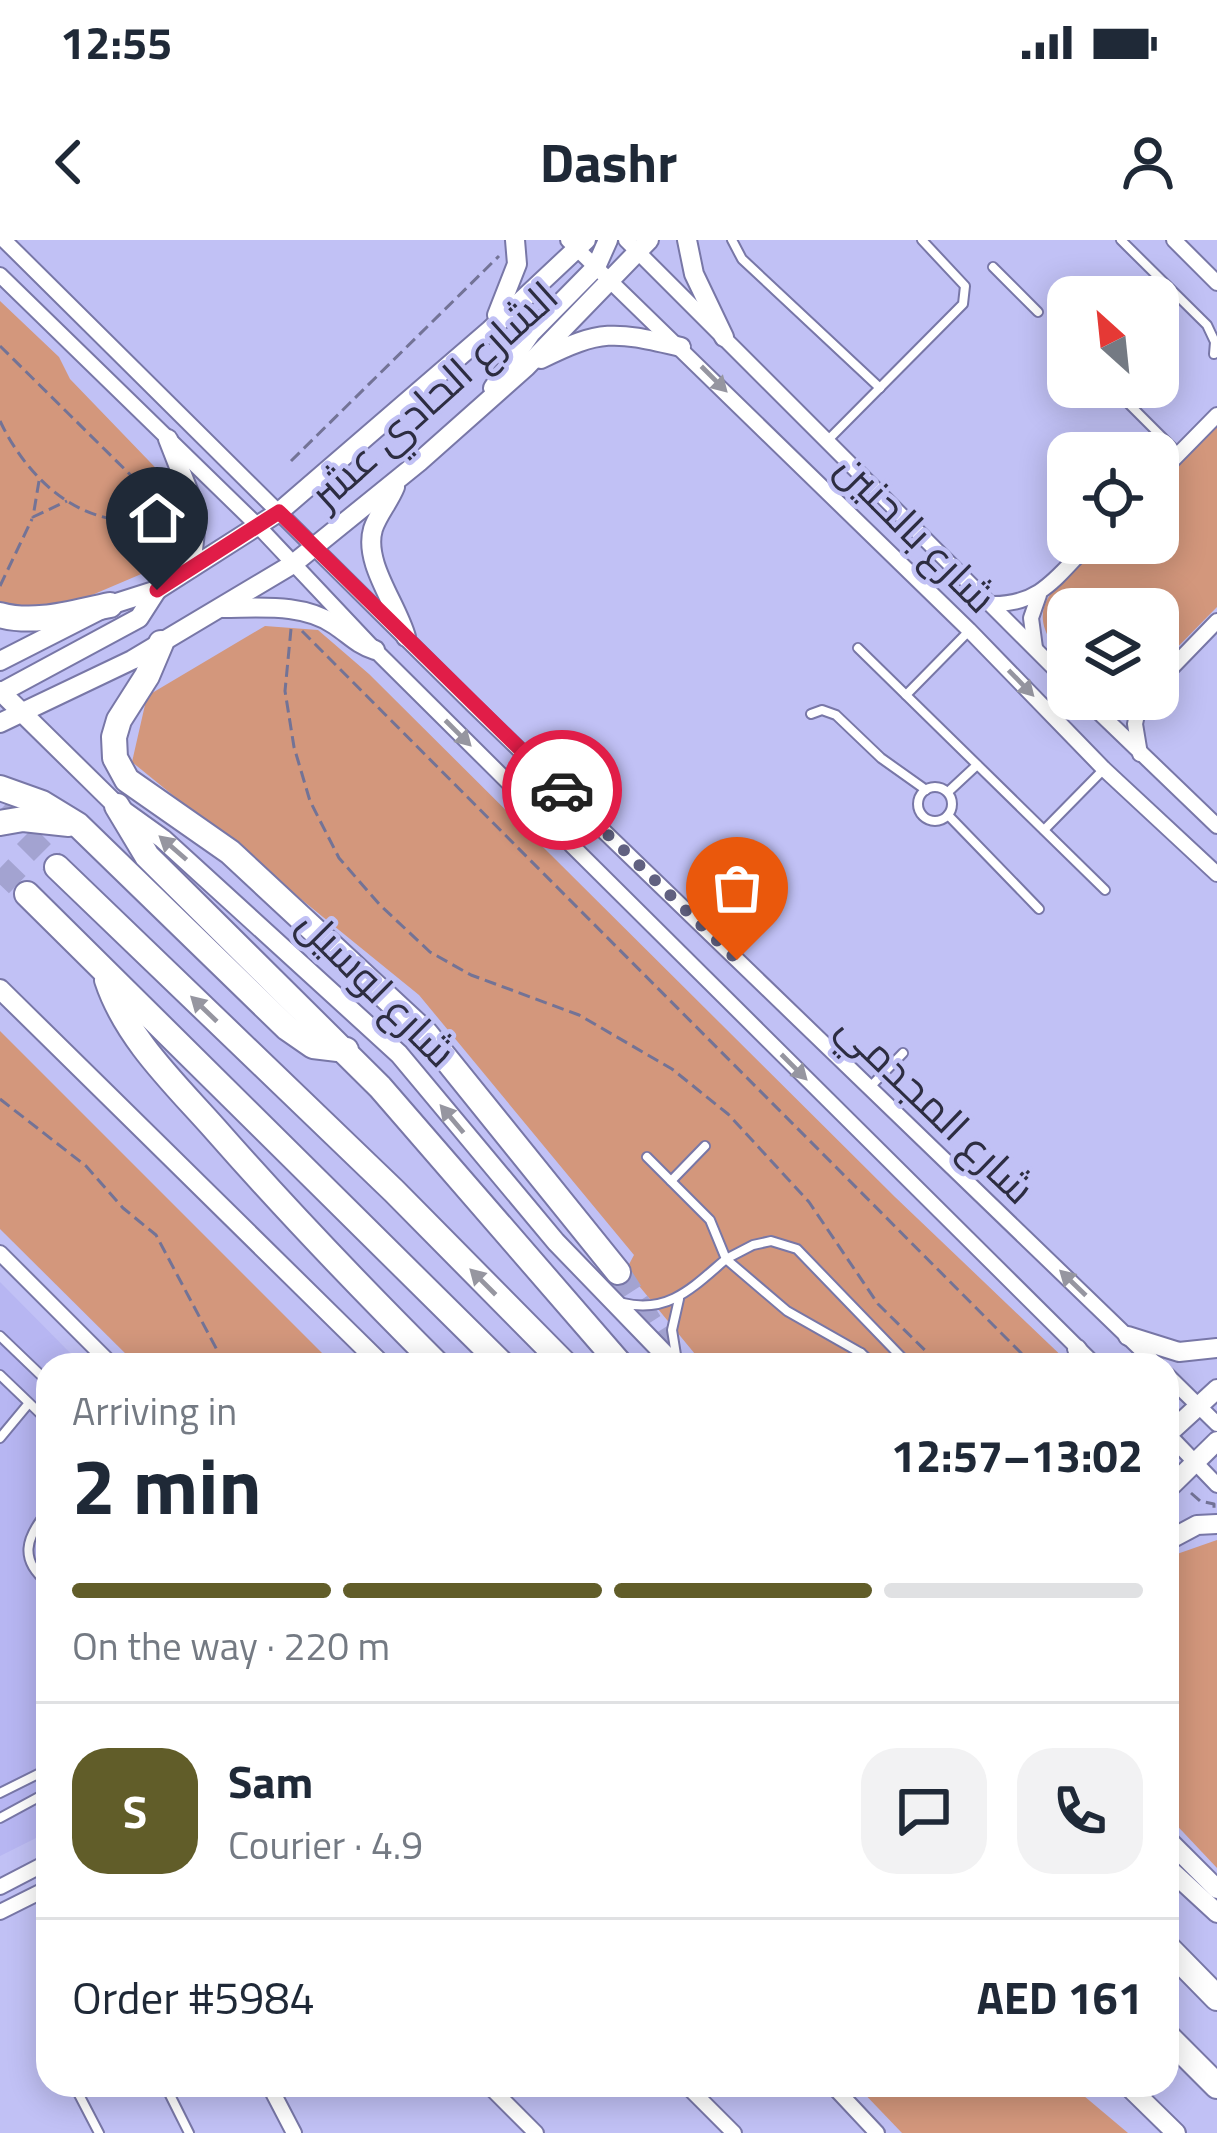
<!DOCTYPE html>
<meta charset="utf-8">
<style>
body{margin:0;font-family:"Titillium Web",Cairo,sans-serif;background:#f2f2f3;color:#1f2937;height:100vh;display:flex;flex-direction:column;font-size:45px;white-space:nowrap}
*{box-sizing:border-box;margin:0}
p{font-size:39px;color:#747a83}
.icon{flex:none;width:66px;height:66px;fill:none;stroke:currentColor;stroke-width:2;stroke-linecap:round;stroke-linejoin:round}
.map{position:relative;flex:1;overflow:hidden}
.drawer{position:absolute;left:36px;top:1113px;width:1143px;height:744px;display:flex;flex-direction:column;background:#fff;border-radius:36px;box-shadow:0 6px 30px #0003}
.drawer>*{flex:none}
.needle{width:78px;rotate:333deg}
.buttons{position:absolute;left:1047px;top:36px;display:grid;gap:24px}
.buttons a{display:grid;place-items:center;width:132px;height:132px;border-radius:24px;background:#fff;box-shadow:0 6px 30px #0003;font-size:60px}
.pin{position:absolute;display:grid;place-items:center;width:102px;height:102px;color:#fff;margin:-123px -51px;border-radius:50% 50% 50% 0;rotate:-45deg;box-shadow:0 0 12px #0007}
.pin .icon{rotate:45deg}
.courier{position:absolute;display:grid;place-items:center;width:120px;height:120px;margin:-60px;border:9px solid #e11d48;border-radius:50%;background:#fff;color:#222;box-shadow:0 3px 15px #0007}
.overview em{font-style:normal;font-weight:700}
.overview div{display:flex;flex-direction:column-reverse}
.overview{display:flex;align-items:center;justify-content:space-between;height:204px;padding:0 36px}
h1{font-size:78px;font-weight:700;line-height:90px}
.bar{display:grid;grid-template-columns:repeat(4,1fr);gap:18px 12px;align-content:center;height:144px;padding:0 36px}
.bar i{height:15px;border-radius:9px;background:#e0e1e3}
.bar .on{background:#615d29}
.bar p{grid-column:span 4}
.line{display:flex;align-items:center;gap:30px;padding:0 36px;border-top:3px solid #e0e1e3}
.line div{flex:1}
.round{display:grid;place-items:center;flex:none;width:126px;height:126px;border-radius:36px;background:#f2f2f3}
.status{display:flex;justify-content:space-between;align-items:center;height:84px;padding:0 60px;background:#fff;direction:ltr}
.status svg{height:33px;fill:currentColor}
header{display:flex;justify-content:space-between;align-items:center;height:156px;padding:0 36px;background:#fff;font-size:54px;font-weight:700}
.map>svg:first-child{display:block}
.built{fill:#b7b6f2}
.green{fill:#d3977c}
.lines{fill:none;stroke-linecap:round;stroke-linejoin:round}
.trunk-tunnel{stroke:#a3a3d1;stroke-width:24;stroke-dasharray:24 12;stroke-linecap:butt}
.service-casing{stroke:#7877a7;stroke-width:12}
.minor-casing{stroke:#7877a7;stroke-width:18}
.tertiary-casing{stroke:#7877a7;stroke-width:22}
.trunk-casing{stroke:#7877a7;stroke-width:28}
.path{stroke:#737396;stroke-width:3;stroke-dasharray:12 6;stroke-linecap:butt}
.service{stroke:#fff;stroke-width:8}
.minor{stroke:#fff;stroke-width:14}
.tertiary{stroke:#fff;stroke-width:18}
.trunk{stroke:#fff;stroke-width:24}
.oneway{fill:#9696a0}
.done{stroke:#616180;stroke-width:12;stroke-dasharray:0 21.6}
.route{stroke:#e11d48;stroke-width:15}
.labels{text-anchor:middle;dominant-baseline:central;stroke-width:9;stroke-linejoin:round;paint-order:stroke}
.street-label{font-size:42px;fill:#2d2d41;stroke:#c1c1f5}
</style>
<div class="status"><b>12:55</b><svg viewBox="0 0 49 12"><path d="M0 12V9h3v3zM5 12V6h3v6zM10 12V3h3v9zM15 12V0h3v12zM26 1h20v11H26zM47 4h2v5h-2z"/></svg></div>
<header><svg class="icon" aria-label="back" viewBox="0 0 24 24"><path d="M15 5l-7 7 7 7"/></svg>Dashr<svg class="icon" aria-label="person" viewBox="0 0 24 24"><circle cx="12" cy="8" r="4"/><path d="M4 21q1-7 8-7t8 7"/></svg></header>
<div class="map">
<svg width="1217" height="1893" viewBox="0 0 1217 1893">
<rect width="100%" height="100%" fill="#c1c1f5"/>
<polygon class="built" points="0,1042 82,1125 48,1125 48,1592 0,1616"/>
<g class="green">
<polygon points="0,61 59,117 70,139 175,248 179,296 146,332 92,355 49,370 20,371 0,362"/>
<path d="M1217,186V367L1158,427V369H1068V421C1012,367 1061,344 1101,303H1158V246Z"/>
<polygon points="265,386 318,390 369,434 895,957 1071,1125 704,1125 626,1030 634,1015 419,755 132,522 147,456"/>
<polygon points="0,791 334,1125 137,1125 0,989"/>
<polygon points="1217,1300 1217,1628 1167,1575 1167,1324 1177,1314"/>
<polygon points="856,1845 1071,1845 1128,1893 902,1893"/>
</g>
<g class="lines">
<g class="trunk-tunnel">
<polyline points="0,570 57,627"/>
<polyline points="0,628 27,654"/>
<polyline points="618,1032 673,1118"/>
</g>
<defs>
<g id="service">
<polyline points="732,0 742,19 880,148"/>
<polyline points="1121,0 1207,85 1215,102 1214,114"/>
<polyline points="993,27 1038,72"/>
<polyline points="1112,147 1179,214"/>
<polyline points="827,201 963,64 965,46 922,0"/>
<polyline points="858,408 1105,650"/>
<polyline points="906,455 968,392"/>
<polyline points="811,474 822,470 836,475 881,518 926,550"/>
<circle cx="935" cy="564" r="17"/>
<polyline points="948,552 977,525"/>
<polyline points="948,575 1039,669"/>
<polyline points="1044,590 1104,529"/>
<polyline points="871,846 903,813"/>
<polyline points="671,941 705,906"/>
<path d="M623,1063C669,1074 693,1047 726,1019L710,980L647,917"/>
<polyline points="0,1096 48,1142"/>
<polyline points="861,1113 874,1125"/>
<polyline points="677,1121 672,1090 679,1059"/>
<polyline points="850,1125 861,1113 787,1071 726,1019 753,1005 771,1001 797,1009 909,1125"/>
<polyline points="0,1135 48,1181"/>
<polyline points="0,1198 29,1163"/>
<path d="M48,1271C25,1298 19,1320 48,1343"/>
<polyline points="0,1553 48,1529"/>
<polyline points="0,1578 48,1552"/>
<polyline points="74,1845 99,1893"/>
<polyline points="165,1845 189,1893"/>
</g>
<g id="minor">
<polyline points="4,0 473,465 1157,1125"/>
<polyline points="568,0 969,390 1104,529 1217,634"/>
<polyline points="626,0 1068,442"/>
<polyline points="1174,0 1217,43"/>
<polyline points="0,35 259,287 375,410 1095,1125"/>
<polyline points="1158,235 1217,175"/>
<path d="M991,364C1041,365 1057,336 1090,303"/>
<polyline points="1035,408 1031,378 1039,355"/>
<polyline points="1158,442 1217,381"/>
<polyline points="1085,459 1217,586"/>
<polyline points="1140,460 1135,484 1140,514"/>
<polyline points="1091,465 1121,467 1141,459"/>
<polyline points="0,1013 112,1125"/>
<polyline points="1167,1135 1217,1184"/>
<polyline points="1167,1193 1217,1245"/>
<polyline points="0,1647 48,1622"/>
<polyline points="0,1672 48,1648"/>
<polyline points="269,1845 294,1893"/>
<polyline points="488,1845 536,1893"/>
<polyline points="686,1845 734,1893"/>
<polyline points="832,1845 877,1893"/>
</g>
<g id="tertiary">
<polyline points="687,0 694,34 724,97"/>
<polyline points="497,75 517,24 515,0"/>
<path d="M541,119C603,88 615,92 681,107"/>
<polyline points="493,148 531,93 596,27 608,0"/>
<polyline points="168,199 197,273 191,328"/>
<path d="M395,247C389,262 378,274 373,289C363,323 397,364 406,397"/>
<path d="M223,368C260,368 303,363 335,385C350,395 357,404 375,410"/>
<polyline points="0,421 110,365 157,350 279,272 490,90 586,0"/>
<polyline points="0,451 117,566 163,599 399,814 556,1002 675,1125"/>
<polyline points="0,453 139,378 157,350"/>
<polyline points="0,483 132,420 293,324 419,222 526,127 649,0"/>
<polyline points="0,749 382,1125"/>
<polyline points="1128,1096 1179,1112 1217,1108"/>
<polyline points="1077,1109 1086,1125"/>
<polyline points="1167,1195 1217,1149"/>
<polyline points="1167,1250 1217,1201"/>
<polyline points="1167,1301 1197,1285 1217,1284"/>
<polyline points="1167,1599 1217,1649"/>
<polyline points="1167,1627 1217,1673"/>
<polyline points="1127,1845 1176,1893"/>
</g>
<g id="trunk">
<path d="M0,375C36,385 74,372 110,365"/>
<polyline points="161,403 147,436 119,480 114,497 115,518 127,540 230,612 426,794 618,1032"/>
<polyline points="0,548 42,563 78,585 287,788 313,806 346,810"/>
<polyline points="117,566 147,616 380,847 621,1125"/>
<polyline points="0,583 23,579 69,584"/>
<polyline points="57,627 394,951 566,1125"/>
<polyline points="27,654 503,1125"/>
<path d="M107,740C126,798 175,844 215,889C287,971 361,1048 438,1125"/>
<polyline points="1167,1707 1217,1758"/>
<polyline points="1167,1796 1217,1846"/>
</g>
</defs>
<use href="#service" class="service-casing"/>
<use href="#minor" class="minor-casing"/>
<use href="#tertiary" class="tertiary-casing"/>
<use href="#trunk" class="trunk-casing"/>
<g class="path">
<polyline points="0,106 169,273"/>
<path d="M0,181C25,234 75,285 139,280C152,279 164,275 177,274"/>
<polyline points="291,221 499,16"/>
<polyline points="39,241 33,277 67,261"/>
<polyline points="0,346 32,279"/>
<polyline points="291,389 285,451 294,507 310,561 339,618 380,665 430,712 471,735 579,775 672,829 728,874 809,962 878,1064 940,1125"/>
<polyline points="302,391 1033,1125"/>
<polyline points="0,859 86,926 123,968 156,995 225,1125"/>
<polyline points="1191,1253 1200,1261 1214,1264 1214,1269"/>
</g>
<use href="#service" class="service"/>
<use href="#minor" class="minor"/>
<use href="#tertiary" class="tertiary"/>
<use href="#trunk" class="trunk"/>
</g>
<defs><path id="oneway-solid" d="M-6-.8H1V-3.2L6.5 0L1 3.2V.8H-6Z" transform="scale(3)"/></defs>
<g class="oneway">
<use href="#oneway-solid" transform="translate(714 139) rotate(45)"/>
<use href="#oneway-solid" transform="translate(1021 443) rotate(46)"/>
<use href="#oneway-solid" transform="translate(458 493) rotate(45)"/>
<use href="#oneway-solid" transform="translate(173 608) rotate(-139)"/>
<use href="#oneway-solid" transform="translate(204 769) rotate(-136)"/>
<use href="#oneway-solid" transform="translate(794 827) rotate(45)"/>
<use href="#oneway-solid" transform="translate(452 879) rotate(-130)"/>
<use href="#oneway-solid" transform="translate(483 1042) rotate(-135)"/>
<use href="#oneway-solid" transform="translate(1073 1043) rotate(-136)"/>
</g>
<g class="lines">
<polyline class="done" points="562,550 737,720"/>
<polyline class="route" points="157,350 279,272 562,550"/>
</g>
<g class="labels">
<g class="street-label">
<text transform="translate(433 154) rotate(-42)">الشارع الحادي عشر</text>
<text transform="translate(917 292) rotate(45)">شارع بالحنين</text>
<text transform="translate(378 747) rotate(45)">شارع لوسيل</text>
<text transform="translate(937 867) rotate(44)">شارع المجدمي</text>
</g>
</g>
</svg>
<div class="buttons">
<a><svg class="needle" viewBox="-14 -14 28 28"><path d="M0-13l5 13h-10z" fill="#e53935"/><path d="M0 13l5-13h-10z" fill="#747a83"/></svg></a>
<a><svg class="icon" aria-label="locate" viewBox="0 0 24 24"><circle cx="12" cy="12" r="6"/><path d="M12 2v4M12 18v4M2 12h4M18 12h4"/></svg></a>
<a><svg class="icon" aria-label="layers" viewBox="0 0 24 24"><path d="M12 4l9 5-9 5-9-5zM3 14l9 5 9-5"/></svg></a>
</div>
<div class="pin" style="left:737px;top:720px;background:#ea580c"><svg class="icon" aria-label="bag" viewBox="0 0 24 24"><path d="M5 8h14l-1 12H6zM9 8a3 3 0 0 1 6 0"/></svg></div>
<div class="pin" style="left:157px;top:350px;background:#1f2937"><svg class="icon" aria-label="home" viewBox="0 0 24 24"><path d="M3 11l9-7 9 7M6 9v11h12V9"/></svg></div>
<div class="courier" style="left:562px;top:550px"><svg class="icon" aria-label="car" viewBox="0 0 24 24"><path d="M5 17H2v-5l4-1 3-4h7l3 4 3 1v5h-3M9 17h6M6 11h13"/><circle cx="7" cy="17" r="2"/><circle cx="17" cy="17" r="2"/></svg></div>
<section class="drawer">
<div class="overview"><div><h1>2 min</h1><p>Arriving in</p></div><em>12:57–13:02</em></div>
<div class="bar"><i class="on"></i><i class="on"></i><i class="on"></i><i></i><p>On the way · 220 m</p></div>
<div class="line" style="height:216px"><b class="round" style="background:#615d29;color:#fff">S</b><div><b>Sam</b><p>Courier · 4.9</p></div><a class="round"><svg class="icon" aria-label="chat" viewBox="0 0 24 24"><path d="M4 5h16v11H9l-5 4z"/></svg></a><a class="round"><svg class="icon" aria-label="phone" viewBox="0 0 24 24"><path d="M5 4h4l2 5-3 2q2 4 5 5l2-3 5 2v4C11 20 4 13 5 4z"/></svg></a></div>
<div class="line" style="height:156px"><div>Order #5984</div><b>AED 161</b></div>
</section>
</div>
